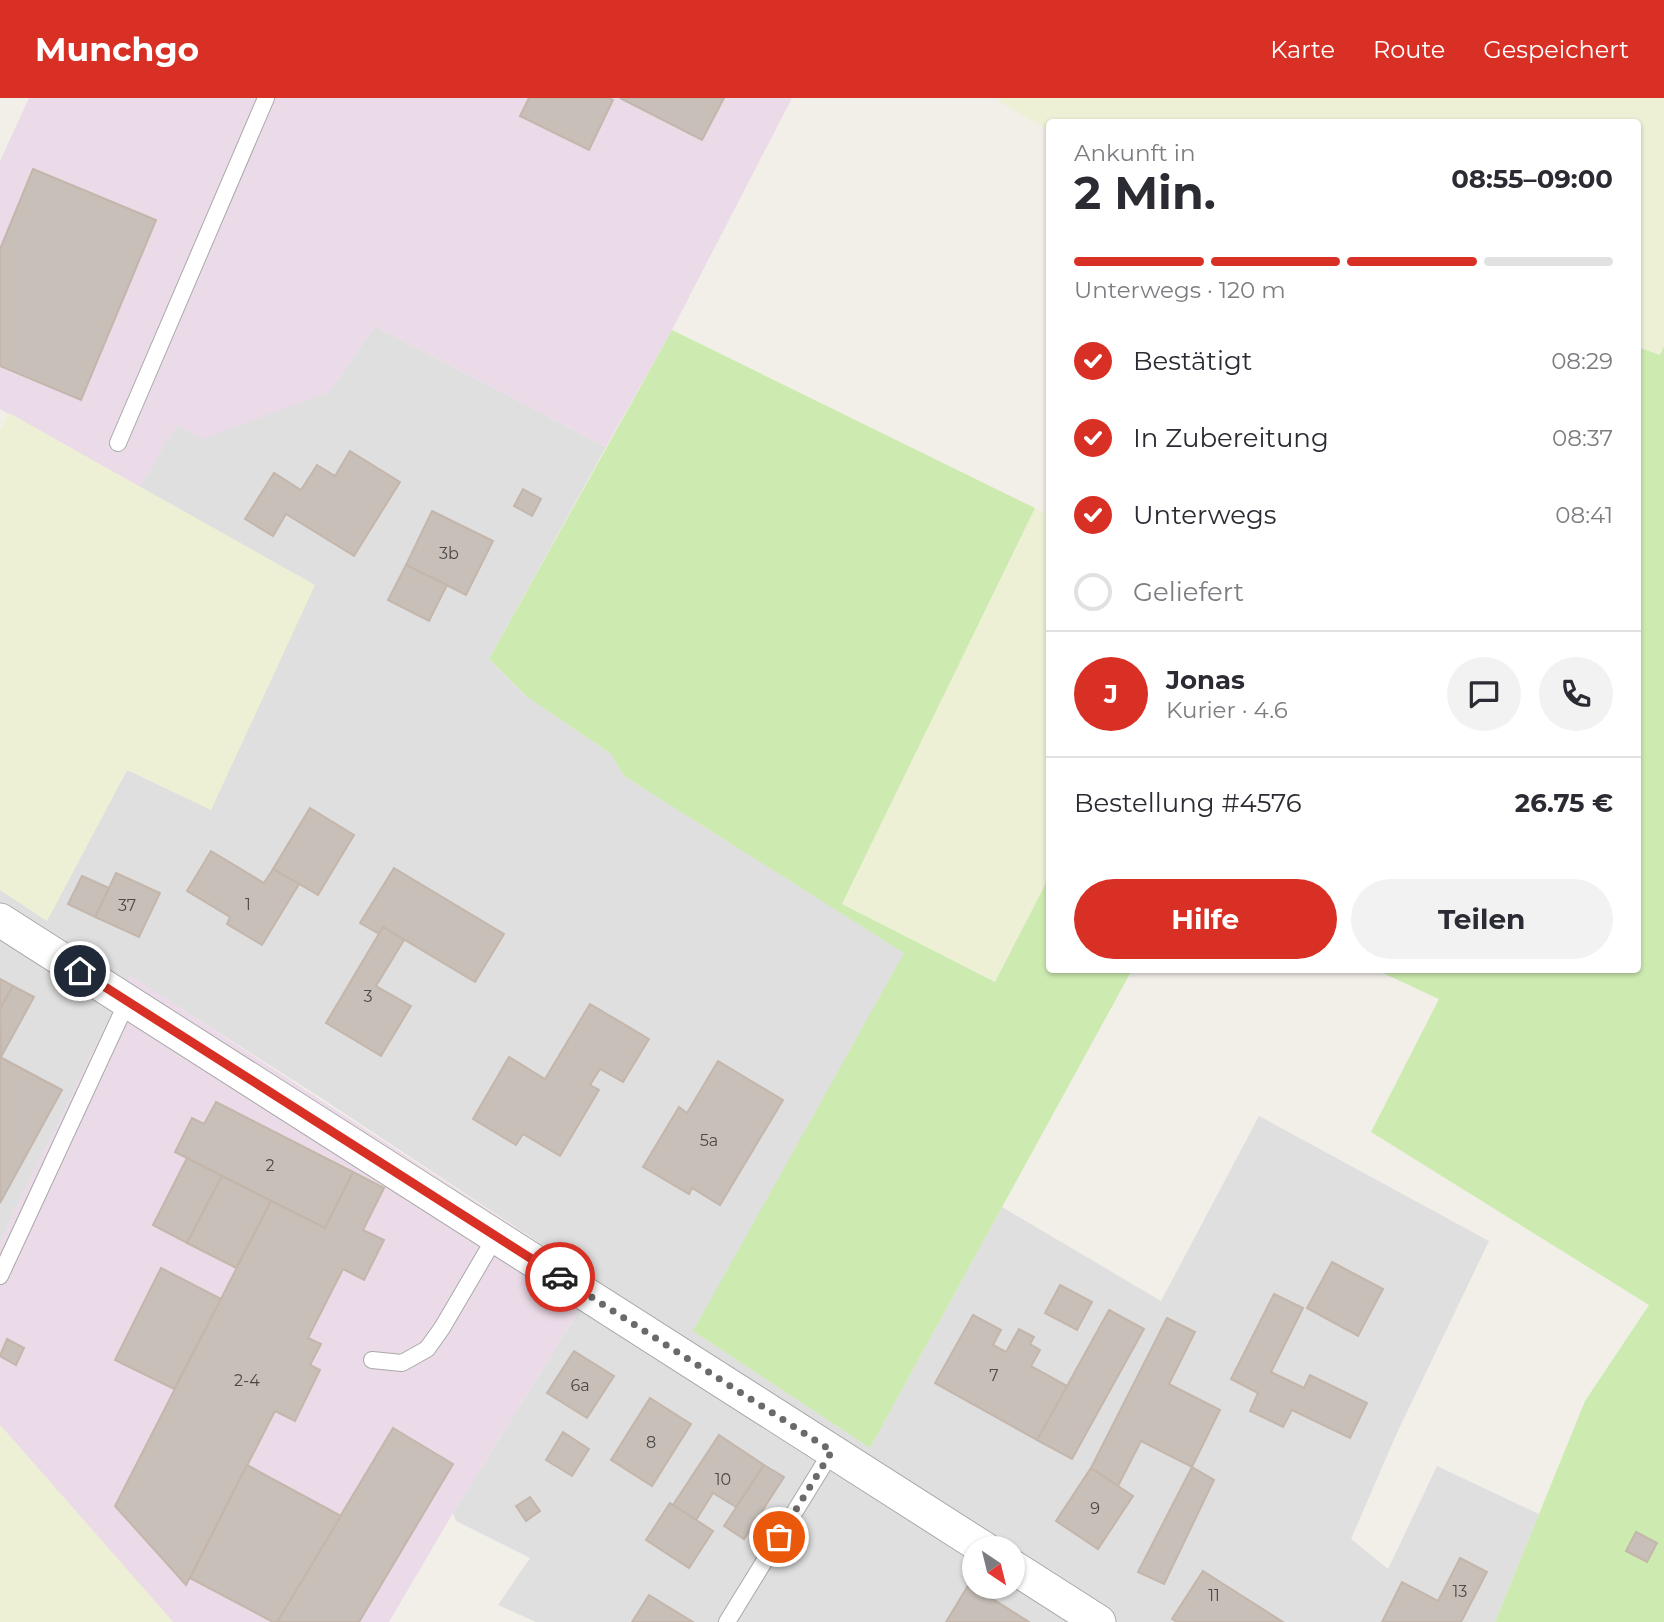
<!DOCTYPE html>
<html lang="de">
<meta charset="utf-8">
<style>
body{margin:0;font-family:Montserrat,sans-serif;background:#f2f2f3;color:#2b2b33;height:100vh;display:flex;flex-direction:column;font-size:26px;white-space:nowrap}
*{box-sizing:border-box;margin:0}
p{font-size:23px;color:#7c7c81}
.icon{flex:none;width:38px;height:38px;fill:none;stroke:currentColor;stroke-width:2;stroke-linecap:round;stroke-linejoin:round}
.map{position:relative;flex:1;overflow:hidden}
.side{position:absolute;left:1046px;top:21px;width:595px;height:854px;display:flex;flex-direction:column;background:#fff;border-radius:7px;box-shadow:0 2px 5px #0004}
.side>*{flex:none}
.needle{width:46px;rotate:145deg}
.controls{position:absolute;left:962px;top:1438px;display:grid;gap:14px}
.controls a{display:grid;place-items:center;width:63px;height:63px;border-radius:50%;background:#fff;box-shadow:0 2px 5px #0004;font-size:35px}
.pin{position:absolute;display:grid;place-items:center;width:60px;height:60px;color:#fff;margin:-30px;border:4px solid #fff;border-radius:50%;box-shadow:0 2px 7px #0007}
.courier{position:absolute;display:grid;place-items:center;width:70px;height:70px;margin:-35px;border:5px solid #d93025;border-radius:50%;background:#fff;color:#222;box-shadow:0 2px 9px #0007}
.headline em{font-style:normal;font-weight:700}
.headline div{display:flex;flex-direction:column-reverse}
.headline{display:flex;align-items:center;justify-content:space-between;height:119px;padding:0 28px}
h1{font-size:46px;font-weight:700;line-height:52px}
.bar{display:grid;grid-template-columns:repeat(4,1fr);gap:10px 7px;align-content:center;height:84px;padding:0 28px}
.bar i{height:9px;border-radius:5px;background:#e1e1e2}
.bar .selected{background:#d93025}
.bar p{grid-column:span 4}
.line{display:flex;align-items:center;gap:18px;padding:0 28px;border-top:2px solid #e1e1e2}
.line div{flex:1}
.round{display:grid;place-items:center;flex:none;width:74px;height:74px;border-radius:37px;background:#f2f2f3}
ol{padding:0 28px;list-style:none}
li{display:flex;align-items:center;gap:21px;height:77px}
li p{margin-inline-start:auto}
li .icon{padding:7px;border-radius:50%;background:#d93025;color:#fff;stroke-width:4}
li:last-child{color:#7c7c81}
li i{width:38px;height:38px;border:4px solid #e1e1e2;border-radius:50%}
.primary-button{display:flex;gap:14px;margin-top:auto;padding:14px 28px}
.primary-button a{flex:1;height:80px;border-radius:42px;background:#d93025;color:#fff;font-size:28px;font-weight:700;line-height:80px;text-align:center}
.primary-button a+a{background:#f2f2f3;color:#2b2b33}
header{display:flex;align-items:center;gap:42px;box-sizing:border-box;height:98px;padding:0 35px;background:#d93025;color:#fff}
header strong{font-size:33px}
nav{display:flex;gap:38px;margin-inline-start:auto;font-size:24px}
.map>svg:first-child{display:block}
.residential{fill:#e0dfdf;fill-rule:evenodd}
.industrial{fill:#ebdbe8}
.farmland{fill:#eef0d5}
.grass{fill:#cdebb0}
.building{fill:#c7bfb8;stroke:#c4b6ab;stroke-width:2}
.lines{fill:none;stroke-linecap:round;stroke-linejoin:round}
.service-casing{stroke:#a9a9a9;stroke-width:18}
.minor-casing{stroke:#a9a9a9;stroke-width:35}
.service{stroke:#fff;stroke-width:16}
.minor{stroke:#fff;stroke-width:33}
.done{stroke:#6b6a68;stroke-width:7;stroke-dasharray:0 12.6}
.route{stroke:#d93025;stroke-width:9}
.labels{text-anchor:middle;dominant-baseline:central;stroke-width:7;stroke-linejoin:round;paint-order:stroke}
.number-label{font-size:16px;fill:#4b4948}
</style>
<header>
<strong>Munchgo</strong>
<nav><a>Karte</a><a>Route</a><a>Gespeichert</a></nav>
</header>
<div class="map">
<svg width="1664" height="1524" viewBox="0 0 1664 1524">
<rect width="100%" height="100%" fill="#f2efe9"/>
<path class="residential" d="M375,228L606,349L489,561L526,598L611,656L624,678L905,855L694,1233L870,1350L1002,1109L1161,1203L1259,1018L1489,1143L1396,1337L1351,1441L1388,1471L1437,1368L1539,1416L1495,1524H536L498,1507L530,1460L456,1423L453,1415L597,1183L321,1000L130,878L0,1143V792L47,822L127,672L314,488L139,389L177,326L329,294ZM975,1451H1013V1489H975Z"/>
<g class="industrial">
<polygon points="29,0 792,0 672,232 606,349 375,228 329,294 203,341 177,327 139,389 0,311 0,63"/>
<polygon points="130,877 597,1183 453,1415 389,1524 173,1524 0,1327 0,1143"/>
</g>
<g class="farmland">
<polygon points="999,0 1664,0 1664,248 1660,257 1638,249 1638,24 1050,24 1050,33 998,3"/>
<polygon points="9,315 315,487 211,712 127,672 47,823 0,792 0,333"/>
<polygon points="1035,410 1050,417 1050,777 995,884 842,806"/>
<polygon points="0,1327 173,1524 0,1524"/>
</g>
<g class="grass">
<polygon points="672,232 1035,410 842,806 995,884 1050,777 1050,872 1132,872 870,1350 693,1233 904,855 624,678 611,656 526,598 489,561"/>
<polygon points="1664,248 1664,1524 1495,1524 1585,1303 1649,1207 1371,1034 1439,901 1376,872 1638,872 1638,249 1660,257"/>
</g>
<g class="building">
<polygon points="529,0 609,0 613,2 589,52 520,18"/>
<polygon points="620,0 724,0 702,42"/>
<polygon points="33,71 156,122 81,302 0,268 0,151"/>
<polygon points="350,353 400,384 354,458 286,416 273,438 245,421 274,375 301,392 317,367 335,378"/>
<polygon points="523,391 541,401 532,418 514,408"/>
<polygon points="432,413 493,443 466,497 406,467"/>
<polygon points="406,467 447,487 429,523 388,502"/>
<polygon points="310,710 354,737 318,797 273,771"/>
<polygon points="211,753 264,785 273,771 299,786 262,847 227,826 230,819 187,793"/>
<polygon points="394,770 504,836 475,884 383,829 379,836 360,825"/>
<polygon points="116,775 160,795 139,839 95,819"/>
<polygon points="82,778 109,790 95,819 68,806"/>
<polygon points="383,829 404,842 376,888 411,908 381,958 326,925"/>
<polygon points="0,881 13,888 0,911"/>
<polygon points="13,888 34,899 1,959 0,911"/>
<polygon points="590,906 649,941 623,984 600,971 590,987 599,992 560,1058 523,1036 516,1047 473,1021 509,959 545,981"/>
<polygon points="0,959 62,992 0,1105"/>
<polygon points="718,963 783,1002 720,1107 692,1090 689,1096 643,1069 679,1009 687,1015"/>
<polygon points="216,1004 353,1074 325,1130 175,1054 192,1020 204,1026"/>
<polygon points="187,1060 222,1078 187,1145 153,1127"/>
<polygon points="353,1074 384,1090 363,1132 384,1142 364,1182 343,1171 308,1240 321,1246 310,1267 320,1272 295,1323 275,1313 186,1487 115,1408 271,1103 325,1130"/>
<polygon points="222,1078 271,1103 236,1170 187,1145"/>
<polygon points="1332,1164 1383,1191 1358,1238 1307,1210"/>
<polygon points="161,1170 221,1201 174,1291 115,1262"/>
<polygon points="1060,1187 1092,1204 1077,1232 1045,1215"/>
<polygon points="1274,1196 1303,1210 1271,1274 1304,1290 1310,1277 1367,1305 1350,1340 1292,1312 1283,1329 1250,1313 1258,1295 1231,1281"/>
<polygon points="1109,1212 1144,1231 1072,1361 1037,1342"/>
<polygon points="973,1217 1001,1232 993,1247 1006,1254 1019,1231 1034,1239 1030,1246 1040,1252 1031,1268 1067,1288 1037,1342 935,1285"/>
<polygon points="1167,1220 1195,1234 1169,1286 1220,1312 1192,1369 1141,1343 1118,1388 1091,1370"/>
<polygon points="7,1241 24,1250 16,1267 0,1258"/>
<polygon points="574,1253 614,1278 587,1320 547,1295"/>
<polygon points="650,1300 691,1326 652,1388 611,1362"/>
<polygon points="393,1330 453,1366 359,1524 277,1524"/>
<polygon points="563,1334 589,1351 572,1378 546,1362"/>
<polygon points="719,1337 764,1367 736,1409 713,1395 696,1422 673,1407"/>
<polygon points="247,1367 341,1418 277,1524 273,1524 190,1480"/>
<polygon points="764,1367 784,1379 744,1441 724,1428"/>
<polygon points="1192,1369 1214,1382 1164,1486 1138,1474"/>
<polygon points="1091,1370 1133,1398 1098,1451 1056,1423"/>
<polygon points="530,1399 540,1413 526,1423 516,1408"/>
<polygon points="670,1405 713,1433 689,1470 646,1442"/>
<polygon points="1636,1434 1657,1445 1647,1464 1626,1453"/>
<polygon points="1460,1460 1487,1474 1461,1524 1382,1524 1402,1484 1438,1503"/>
<polygon points="1203,1473 1283,1524 1177,1524 1172,1521"/>
<polygon points="969,1486 1029,1524 946,1524"/>
<polygon points="649,1497 693,1524 632,1524"/>
</g>
<g class="lines">
<defs>
<g id="service">
<polyline points="118,345 266,0"/>
<polyline points="0,1178 127,904"/>
<polyline points="372,1262 402,1265 427,1251 442,1230 496,1138"/>
<polyline points="727,1524 832,1353"/>
</g>
<g id="minor">
<polyline points="0,822 985,1451"/>
<polyline points="1013,1469 1099,1524"/>
</g>
</defs>
<use href="#service" class="service-casing"/>
<use href="#minor" class="minor-casing"/>
<use href="#service" class="service"/>
<use href="#minor" class="minor"/>
</g>
<g class="lines">
<polyline class="done" points="560,1179 832,1353 779,1439"/>
<polyline class="route" points="80,873 560,1179"/>
</g>
<g class="labels">
<g class="number-label">
<text x="449" y="455">3b</text>
<text x="248" y="806">1</text>
<text x="127" y="807">37</text>
<text x="368" y="898">3</text>
<text x="709" y="1042">5a</text>
<text x="270" y="1067">2</text>
<text x="994" y="1277">7</text>
<text x="247" y="1282">2-4</text>
<text x="580" y="1287">6a</text>
<text x="651" y="1344">8</text>
<text x="723" y="1381">10</text>
<text x="1095" y="1410">9</text>
<text x="1460" y="1493">13</text>
<text x="1214" y="1497">11</text>
</g>
</g>
</svg>
<div class="controls">
<a><svg class="needle" viewBox="-14 -14 28 28"><path d="M0-13l5 13h-10z" fill="#e53935"/><path d="M0 13l5-13h-10z" fill="#7c7c81"/></svg></a>
</div>
<div class="pin" style="left:779px;top:1439px;background:#ea580c"><svg class="icon" aria-label="bag" viewBox="0 0 24 24"><path d="M5 8h14l-1 12H6zM9 8a3 3 0 0 1 6 0"/></svg></div>
<div class="pin" style="left:80px;top:873px;background:#1f2937"><svg class="icon" aria-label="home" viewBox="0 0 24 24"><path d="M3 11l9-7 9 7M6 9v11h12V9"/></svg></div>
<div class="courier" style="left:560px;top:1179px"><svg class="icon" aria-label="car" viewBox="0 0 24 24"><path d="M5 17H2v-5l4-1 3-4h7l3 4 3 1v5h-3M9 17h6M6 11h13"/><circle cx="7" cy="17" r="2"/><circle cx="17" cy="17" r="2"/></svg></div>
<section class="side">
<div class="headline"><div><h1>2 Min.</h1><p>Ankunft in</p></div><em>08:55–09:00</em></div>
<div class="bar"><i class="selected"></i><i class="selected"></i><i class="selected"></i><i></i><p>Unterwegs · 120 m</p></div>
<ol>
<li><svg class="icon" aria-label="check" viewBox="0 0 24 24"><path d="M5 12l5 5 9-10"/></svg>Bestätigt<p>08:29</p></li>
<li><svg class="icon" aria-label="check" viewBox="0 0 24 24"><path d="M5 12l5 5 9-10"/></svg>In Zubereitung<p>08:37</p></li>
<li><svg class="icon" aria-label="check" viewBox="0 0 24 24"><path d="M5 12l5 5 9-10"/></svg>Unterwegs<p>08:41</p></li>
<li><i></i>Geliefert</li>
</ol>
<div class="line" style="height:126px"><b class="round" style="background:#d93025;color:#fff">J</b><div><b>Jonas</b><p>Kurier · 4.6</p></div><a class="round"><svg class="icon" aria-label="chat" viewBox="0 0 24 24"><path d="M4 5h16v11H9l-5 4z"/></svg></a><a class="round"><svg class="icon" aria-label="phone" viewBox="0 0 24 24"><path d="M5 4h4l2 5-3 2q2 4 5 5l2-3 5 2v4C11 20 4 13 5 4z"/></svg></a></div>
<div class="line" style="height:91px"><div>Bestellung #4576</div><b>26.75 €</b></div>
<div class="primary-button"><a>Hilfe</a><a>Teilen</a></div>
</section>
</div>
